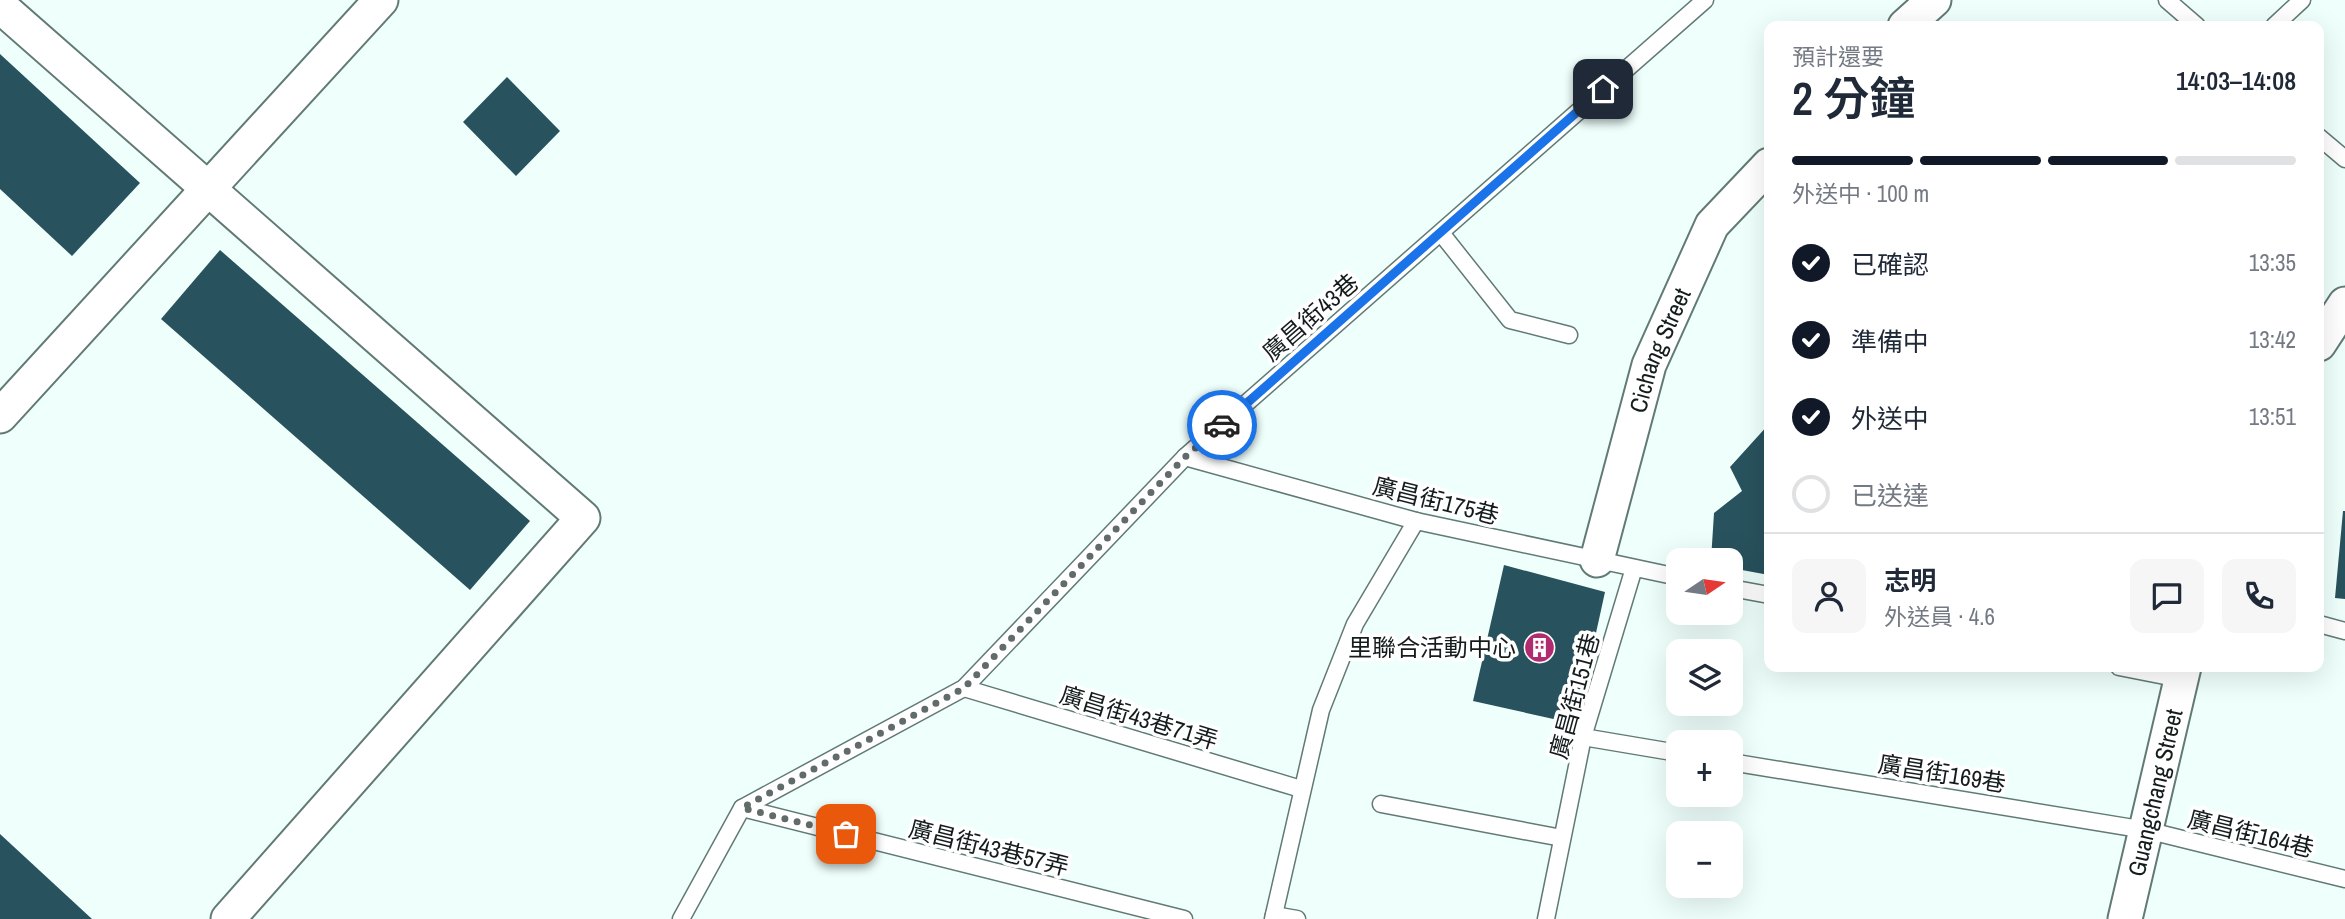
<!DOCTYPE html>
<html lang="zh-TW">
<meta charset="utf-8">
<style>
body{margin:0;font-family:"Archivo Narrow","Noto Sans TC",sans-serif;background:#f6f6f7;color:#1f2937;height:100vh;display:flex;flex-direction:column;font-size:26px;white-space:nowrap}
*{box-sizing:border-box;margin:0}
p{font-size:23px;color:#747a83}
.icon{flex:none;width:38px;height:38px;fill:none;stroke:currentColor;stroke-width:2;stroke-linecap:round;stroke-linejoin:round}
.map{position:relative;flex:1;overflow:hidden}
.details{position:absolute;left:1764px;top:21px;width:560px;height:651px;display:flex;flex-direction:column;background:#fff;border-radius:14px;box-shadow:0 7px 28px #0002}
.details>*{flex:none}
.needle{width:46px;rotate:77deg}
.fabs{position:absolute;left:1666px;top:548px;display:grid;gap:14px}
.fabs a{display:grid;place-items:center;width:77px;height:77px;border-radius:14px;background:#fff;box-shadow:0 7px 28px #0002;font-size:35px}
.pin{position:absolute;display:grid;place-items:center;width:60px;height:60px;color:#fff;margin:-30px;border-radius:14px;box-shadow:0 4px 10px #0006}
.courier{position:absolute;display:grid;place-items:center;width:70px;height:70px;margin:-35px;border:5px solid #1a73e8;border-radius:50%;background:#fff;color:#222;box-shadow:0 2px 9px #0007}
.overview em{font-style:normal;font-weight:600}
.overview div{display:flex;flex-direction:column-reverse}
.overview{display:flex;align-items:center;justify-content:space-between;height:119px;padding:0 28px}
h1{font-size:46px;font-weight:600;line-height:52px}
.bar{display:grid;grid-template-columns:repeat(4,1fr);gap:10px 7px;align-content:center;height:84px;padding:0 28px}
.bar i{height:9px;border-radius:5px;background:#e0e1e3}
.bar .selected{background:#111827}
.bar p{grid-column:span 4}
.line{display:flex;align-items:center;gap:18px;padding:0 28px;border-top:2px solid #e0e1e3}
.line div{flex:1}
.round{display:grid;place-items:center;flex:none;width:74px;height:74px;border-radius:14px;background:#f6f6f7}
ol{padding:0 28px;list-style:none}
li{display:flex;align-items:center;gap:21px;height:77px}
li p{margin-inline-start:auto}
li .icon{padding:7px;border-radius:50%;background:#111827;color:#fff;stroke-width:4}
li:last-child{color:#747a83}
li i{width:38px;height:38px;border:4px solid #e0e1e3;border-radius:50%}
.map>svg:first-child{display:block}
.building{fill:#28525d}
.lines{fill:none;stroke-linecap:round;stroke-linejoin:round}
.lane-casing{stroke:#617a75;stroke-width:19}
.street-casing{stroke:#617a75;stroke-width:37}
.lane{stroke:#fff;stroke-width:16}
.street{stroke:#fff;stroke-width:33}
.done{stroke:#616c6a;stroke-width:7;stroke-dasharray:0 12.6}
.route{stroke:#1a73e8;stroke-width:9}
.labels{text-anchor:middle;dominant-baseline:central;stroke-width:7;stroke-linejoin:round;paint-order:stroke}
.street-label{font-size:24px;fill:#141d1c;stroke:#fff}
.poi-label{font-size:24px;fill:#141d1c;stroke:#fff;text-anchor:end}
</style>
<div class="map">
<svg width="2345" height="919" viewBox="0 0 2345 919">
<rect width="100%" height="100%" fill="#effffc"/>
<g class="building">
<polygon points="0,54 140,183 72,256 0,189"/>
<polygon points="507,77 560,131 516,176 463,122"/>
<polygon points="220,250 530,521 470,590 161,319"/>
<polygon points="1769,424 1769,575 1731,568 1731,560 1711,560 1714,513 1742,491 1730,467"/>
<polygon points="2343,511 2345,511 2345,599 2335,598"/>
<polygon points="1504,565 1605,592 1576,724 1473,701"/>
<polygon points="0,834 92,919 0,919"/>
</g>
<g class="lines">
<defs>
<g id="lane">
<polyline points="2167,0 2197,26"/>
<polyline points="2274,26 2302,0"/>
<polyline points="2319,137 2345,159"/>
<polyline points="1441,233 1510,320 1569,335"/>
<polyline points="1185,457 1416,521 1678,577"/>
<polyline points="1731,588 1769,595"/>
<polyline points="2319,624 2345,631"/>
<polyline points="2119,667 2180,679"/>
<polyline points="964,688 1301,789"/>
<polyline points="1583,737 1678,753"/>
<polyline points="1731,762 2146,830 2345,879"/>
<polyline points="1381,804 1562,838"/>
<polyline points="742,808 1184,919"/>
<polyline points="1274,915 1297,919"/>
<polyline points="681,919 742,808 964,688 1185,457 1705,0"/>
<polyline points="1273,919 1321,710 1355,624 1416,521"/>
<polyline points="1546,919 1583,737 1634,568"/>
</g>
<g id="street">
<polyline points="0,6 583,518 228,919"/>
<polyline points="1905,26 1934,0"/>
<polyline points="2319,344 2345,304"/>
<polyline points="0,416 381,0"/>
<path id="s1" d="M1597,560L1649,365L1712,225L1769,165"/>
<path id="s2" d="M2125,919L2184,667"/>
</g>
</defs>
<use href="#lane" class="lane-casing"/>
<use href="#street" class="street-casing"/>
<use href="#lane" class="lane"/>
<use href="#street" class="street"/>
</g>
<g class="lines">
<polyline class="done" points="846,834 742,808 964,688 1185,457 1222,425"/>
<polyline class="route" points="1222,425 1603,89"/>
</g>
<defs>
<symbol id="building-disc" viewBox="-11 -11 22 22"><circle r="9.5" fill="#b12b70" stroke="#fff"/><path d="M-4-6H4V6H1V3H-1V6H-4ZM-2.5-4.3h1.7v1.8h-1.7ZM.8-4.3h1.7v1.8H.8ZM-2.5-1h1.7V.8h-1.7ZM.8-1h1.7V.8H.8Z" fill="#fff"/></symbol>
</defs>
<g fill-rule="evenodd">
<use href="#building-disc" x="1522" y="630" width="35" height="35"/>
</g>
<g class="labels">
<g class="street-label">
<text transform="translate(1310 317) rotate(-41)">廣昌街43巷</text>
<text stroke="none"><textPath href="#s1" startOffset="219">Cichang Street</textPath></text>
<text transform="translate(1436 500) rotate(14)">廣昌街175巷</text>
<text transform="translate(1574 696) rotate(-75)">廣昌街151巷</text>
<text transform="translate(1139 717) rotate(17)">廣昌街43巷71弄</text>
<text transform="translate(1942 773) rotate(9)">廣昌街169巷</text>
<text stroke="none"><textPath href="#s2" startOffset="130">Guangchang Street</textPath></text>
<text transform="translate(2251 833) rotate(14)">廣昌街164巷</text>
<text transform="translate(989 847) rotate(14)">廣昌街43巷57弄</text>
</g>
<g class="poi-label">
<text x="1516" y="647">里聯合活動中心</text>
</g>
</g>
</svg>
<div class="fabs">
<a><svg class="needle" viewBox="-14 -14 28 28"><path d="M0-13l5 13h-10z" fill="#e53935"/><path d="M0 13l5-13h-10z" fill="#747a83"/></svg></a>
<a><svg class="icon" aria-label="layers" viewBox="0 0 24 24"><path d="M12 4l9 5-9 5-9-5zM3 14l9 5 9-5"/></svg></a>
<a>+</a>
<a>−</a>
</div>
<div class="pin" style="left:846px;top:834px;background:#ea580c"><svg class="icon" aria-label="bag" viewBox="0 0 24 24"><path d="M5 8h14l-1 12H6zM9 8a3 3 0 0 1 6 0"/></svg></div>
<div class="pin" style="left:1603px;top:89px;background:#1f2937"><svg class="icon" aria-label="home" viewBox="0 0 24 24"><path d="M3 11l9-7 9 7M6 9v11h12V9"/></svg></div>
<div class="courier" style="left:1222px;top:425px"><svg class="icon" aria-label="car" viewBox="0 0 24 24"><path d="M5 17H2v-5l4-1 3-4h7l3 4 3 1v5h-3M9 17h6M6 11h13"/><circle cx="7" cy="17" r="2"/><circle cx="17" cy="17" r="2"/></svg></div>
<section class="details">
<div class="overview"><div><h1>2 分鐘</h1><p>預計還要</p></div><em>14:03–14:08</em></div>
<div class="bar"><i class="selected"></i><i class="selected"></i><i class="selected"></i><i></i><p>外送中 · 100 m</p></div>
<ol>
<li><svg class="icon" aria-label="check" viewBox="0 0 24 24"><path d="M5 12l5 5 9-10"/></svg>已確認<p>13:35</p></li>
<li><svg class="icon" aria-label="check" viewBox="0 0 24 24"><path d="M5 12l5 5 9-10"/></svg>準備中<p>13:42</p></li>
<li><svg class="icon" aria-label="check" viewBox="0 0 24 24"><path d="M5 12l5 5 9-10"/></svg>外送中<p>13:51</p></li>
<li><i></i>已送達</li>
</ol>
<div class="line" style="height:126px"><a class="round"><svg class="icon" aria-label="person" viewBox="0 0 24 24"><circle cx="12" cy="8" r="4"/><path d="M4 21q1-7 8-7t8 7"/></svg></a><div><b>志明</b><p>外送員 · 4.6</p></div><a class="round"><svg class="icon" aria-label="chat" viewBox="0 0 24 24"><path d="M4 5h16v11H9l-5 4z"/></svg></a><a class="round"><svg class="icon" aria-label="phone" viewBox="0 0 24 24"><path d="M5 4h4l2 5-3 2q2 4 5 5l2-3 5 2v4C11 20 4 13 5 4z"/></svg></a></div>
</section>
</div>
